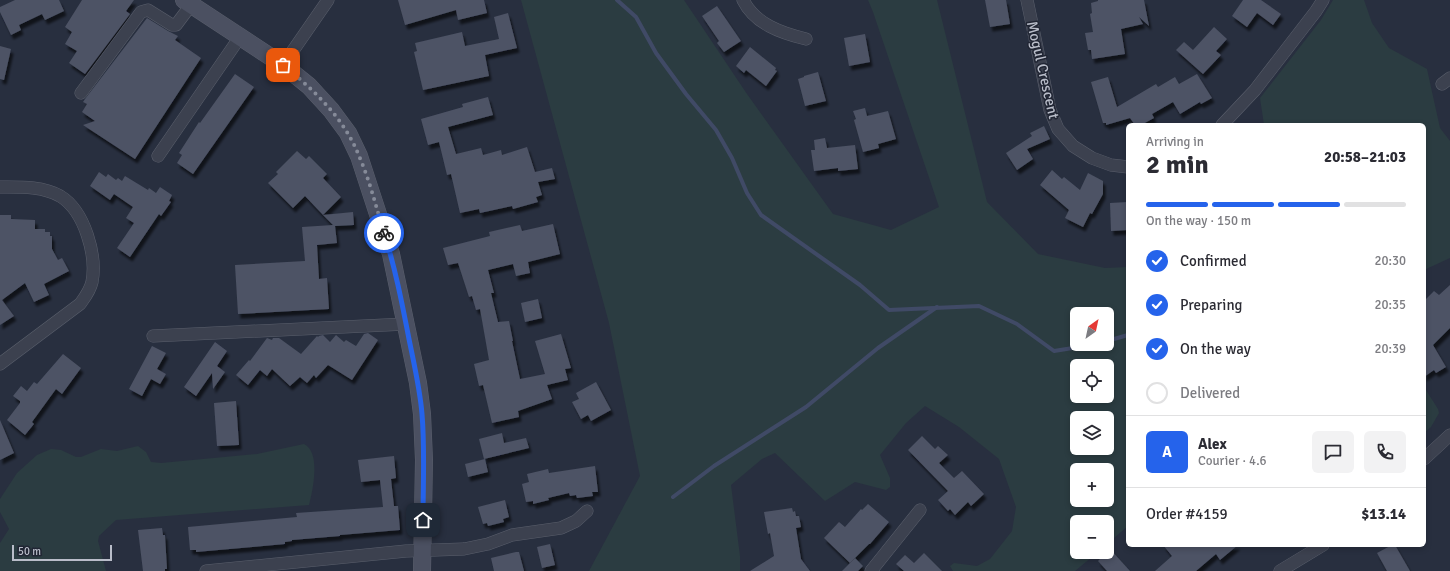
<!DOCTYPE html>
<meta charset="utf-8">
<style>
body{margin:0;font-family:Signika,sans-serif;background:#f2f2f3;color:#2b2b33;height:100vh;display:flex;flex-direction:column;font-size:15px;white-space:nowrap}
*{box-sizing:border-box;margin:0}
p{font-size:13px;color:#7c7c81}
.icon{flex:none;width:22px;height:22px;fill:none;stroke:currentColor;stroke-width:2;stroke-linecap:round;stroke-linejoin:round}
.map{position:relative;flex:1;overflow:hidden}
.side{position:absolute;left:1126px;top:123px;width:300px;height:424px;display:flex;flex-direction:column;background:#fff;border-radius:6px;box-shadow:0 2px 6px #0003}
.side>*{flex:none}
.needle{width:26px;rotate:33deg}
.controls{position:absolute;left:1070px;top:307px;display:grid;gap:8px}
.controls a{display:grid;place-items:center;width:44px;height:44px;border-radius:6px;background:#fff;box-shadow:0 2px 6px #0003;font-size:20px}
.scale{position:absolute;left:12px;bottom:10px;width:100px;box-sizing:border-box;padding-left:4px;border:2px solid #b9bdc9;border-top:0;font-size:11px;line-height:14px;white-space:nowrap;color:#b9bdc9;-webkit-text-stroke:3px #212634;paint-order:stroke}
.pin{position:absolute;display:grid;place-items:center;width:34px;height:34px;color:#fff;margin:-17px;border-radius:8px;box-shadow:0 2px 6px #0006}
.courier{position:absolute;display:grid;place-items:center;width:40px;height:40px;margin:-20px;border:3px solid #2563eb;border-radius:50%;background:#fff;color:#222;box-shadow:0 1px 5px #0007}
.headline em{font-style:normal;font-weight:800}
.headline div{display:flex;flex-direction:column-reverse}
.headline{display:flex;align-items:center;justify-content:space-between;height:68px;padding:0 20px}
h1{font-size:26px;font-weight:800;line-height:30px}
.bar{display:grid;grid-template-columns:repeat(4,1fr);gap:6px 4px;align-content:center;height:48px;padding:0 20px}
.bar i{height:5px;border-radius:3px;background:#e1e1e2}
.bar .selected{background:#2563eb}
.bar p{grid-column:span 4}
.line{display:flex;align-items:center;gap:10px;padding:0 20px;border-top:1px solid #e1e1e2}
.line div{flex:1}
.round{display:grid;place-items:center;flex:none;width:42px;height:42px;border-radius:6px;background:#f2f2f3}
ol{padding:0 20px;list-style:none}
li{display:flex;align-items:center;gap:12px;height:44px}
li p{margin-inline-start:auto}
li .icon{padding:4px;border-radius:50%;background:#2563eb;color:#fff;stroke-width:4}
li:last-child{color:#7c7c81}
li i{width:22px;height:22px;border:2px solid #e1e1e2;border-radius:50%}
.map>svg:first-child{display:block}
.green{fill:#2b3c41;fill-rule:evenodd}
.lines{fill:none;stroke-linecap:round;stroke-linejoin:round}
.stream{stroke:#404a66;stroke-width:4}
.building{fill:#4d5365;filter:url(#shadow)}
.street-casing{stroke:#5a5f6c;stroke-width:13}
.secondary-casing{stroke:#5a5f6c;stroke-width:18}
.street{stroke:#3c414f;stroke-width:12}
.secondary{stroke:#4b5061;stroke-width:17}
.done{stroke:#868b99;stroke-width:4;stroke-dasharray:0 7.2}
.route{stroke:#2563eb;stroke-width:5}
.labels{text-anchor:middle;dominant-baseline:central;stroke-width:3;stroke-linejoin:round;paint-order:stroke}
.street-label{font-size:15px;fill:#b9bdc9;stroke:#212634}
</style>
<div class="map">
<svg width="1450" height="571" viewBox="0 0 1450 571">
<defs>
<filter id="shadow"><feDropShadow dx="2.5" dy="4.5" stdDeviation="1" flood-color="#0009"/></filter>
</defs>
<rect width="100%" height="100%" fill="#282f3f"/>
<g class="green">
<path d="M521,0H684L747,94L833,214L891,230L939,207L873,12L868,0H937L987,202L1038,254L1105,268L1128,267V526L1107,544V522H1077V552H1098L1075,571H953L950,566L954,563L977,566L990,559L1012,531L1016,507L999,459L959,427L925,406L906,423L880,455L890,478V487L886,490L855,482L825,501L775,453L762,459L731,485L740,556V571H589L640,476L609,323ZM1077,314H1107V344H1077ZM1077,366H1107V396H1077ZM1077,418H1107V448H1077ZM1077,470H1107V500H1077Z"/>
<polygon points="1333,0 1364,0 1372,23 1389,48 1427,69 1440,128 1450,141 1450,258 1424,270 1424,125 1264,125 1260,98 1321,20"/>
<polygon points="1424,387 1438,409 1439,413 1431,427 1424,433"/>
<path d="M304,444C321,452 313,490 309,505L116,520L99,536L98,541L106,571H0V543L9,529L0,512V499L17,473L37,455L51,449L61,450L76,457H81L101,449L117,451L138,446L146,452L151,462L161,463L257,454Z"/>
</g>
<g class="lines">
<g class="stream">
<polyline points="617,0 636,17 656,53 686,94 716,130 732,158 747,193 761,215 860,285 889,310 979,306 1017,324 1054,351 1098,344"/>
<polyline points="1107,341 1128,335"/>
<polyline points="673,497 714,466 806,407 878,348 937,307"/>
</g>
</g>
<g class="building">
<polygon points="15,0 59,0 64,11 45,20 42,14 19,25 21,30 11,35 0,12 0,7"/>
<polygon points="82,0 134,0 126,11 130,14 85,74 69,63 77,51 65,44 72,32 65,27"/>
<polygon points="398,0 484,0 487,13 458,20 456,10 405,25"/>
<polygon points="985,0 1006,0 1010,24 990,27"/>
<polygon points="1098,0 1144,0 1149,26 1139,17 1143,24 1121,29 1125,54 1092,59 1091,50 1088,50 1085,33 1093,32 1090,14 1092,13 1091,3 1098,1"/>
<polygon points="1243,0 1261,0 1281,14 1273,25 1257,13 1247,27 1232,16"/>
<polygon points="717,6 741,41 724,52 717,43 719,41 702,16"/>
<polygon points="508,13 517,48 485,55 489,76 423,90 414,52 417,51 415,43 462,32 465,46 499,39 494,17"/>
<polygon points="147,18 168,31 178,36 175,40 201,58 135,159 83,125 95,121 82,112 87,104 83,102 85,99"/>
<polygon points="1214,27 1227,39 1216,51 1221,55 1203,74 1176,50 1184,42 1193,50"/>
<polygon points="865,34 870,62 849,66 844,38"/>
<polygon points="0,46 11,49 4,80 0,79"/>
<polygon points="750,47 776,68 775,70 777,71 766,86 746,70 744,73 736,66"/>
<polygon points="818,72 826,101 805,106 798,79 804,77 804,76"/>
<polygon points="235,74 254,87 193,174 177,163 182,155 179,153 199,122 200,123"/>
<polygon points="1197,74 1212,98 1201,104 1200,102 1180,114 1173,102 1152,114 1154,118 1141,125 1135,125 1130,118 1106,125 1106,123 1103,123 1091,82 1108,77 1117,107 1156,84 1158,87 1175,77 1179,84"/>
<polygon points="488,97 493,115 448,127 456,154 481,148 483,155 501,150 502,155 527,147 535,172 552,168 555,179 538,182 542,195 536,197 538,202 513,209 512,206 480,213 479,209 460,213 451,174 447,175 439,142 428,145 421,119 463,107 462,104"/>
<polygon points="865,108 867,116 888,111 896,139 878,144 879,148 863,152 854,120 856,119 853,111"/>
<polygon points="1044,126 1050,139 1027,149 1033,159 1017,170 1006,153 1032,136 1030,133"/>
<polygon points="825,138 827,148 855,145 858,169 838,171 838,168 814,171 811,150 815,150 814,140"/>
<polygon points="297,151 306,159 309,156 327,174 323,178 341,197 323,215 305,196 293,208 268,183 278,174 276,172"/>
<polygon points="1052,170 1062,179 1064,177 1080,190 1088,173 1103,181 1103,194 1092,214 1090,213 1083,227 1065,218 1069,210 1040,185"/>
<polygon points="99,172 106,177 108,174 116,180 118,178 122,181 125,176 148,190 149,188 156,193 160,187 172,195 169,201 171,202 161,216 159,214 130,257 117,248 134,223 126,218 133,207 114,194 110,200 90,186"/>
<polygon points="1128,202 1128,230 1111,231 1110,203"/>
<polygon points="353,212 354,225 335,226 337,243 317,245 319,279 327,278 329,309 238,314 235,265 305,261 302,227 333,225 323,215"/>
<polygon points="0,215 11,215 11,219 35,220 35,229 45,229 45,232 50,232 50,236 52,236 52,249 58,260 62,258 69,271 44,284 49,295 34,302 25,283 2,300 14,316 0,325"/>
<polygon points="553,224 560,254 528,262 530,273 516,276 513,264 488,270 494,293 491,293 498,322 509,321 513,341 512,341 520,379 545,374 535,341 561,334 571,368 565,369 568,380 547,385 552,399 518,411 519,417 492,423 483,385 479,386 474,364 489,360 480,309 476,310 472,296 469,297 458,263 448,265 443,248 490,236 489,232 520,225 522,231"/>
<polygon points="1450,285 1450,328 1433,345 1446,367 1436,373 1434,370 1424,377 1424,301 1434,291 1439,295"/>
<polygon points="538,299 542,318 525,322 521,303"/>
<polygon points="368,333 378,340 352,380 328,365 316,378 314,375 307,383 300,377 290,386 272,369 267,376 260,370 248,385 236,375 249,360 250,361 267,338 272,340 273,338 279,338 301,354 317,336 318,337 319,336 323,335 330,342 336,335 344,342 346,340 356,346 364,334"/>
<polygon points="215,342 227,351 217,366 225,372 213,389 212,373 196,396 184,387"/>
<polygon points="152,346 166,353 157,369 166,374 160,384 151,379 142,396 129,389"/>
<polygon points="63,354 81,368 62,394 56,389 32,422 34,424 25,435 7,420 20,403 20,401 13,396 21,386 27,391 34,382 37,384"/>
<polygon points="596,382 611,410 591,421 588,415 581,419 572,402 579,399 576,393"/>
<polygon points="236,401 239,445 217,446 214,403"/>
<polygon points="0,420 14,453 0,460"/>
<polygon points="502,433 504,443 526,438 529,448 484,459 479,439"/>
<polygon points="922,436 935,449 938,446 948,455 939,463 954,478 962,471 984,494 971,506 968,502 955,515 950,509 948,511 938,500 948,491 908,450"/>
<polygon points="394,456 396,478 391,479 394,506 398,506 400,530 340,535 340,536 292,540 292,541 285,542 285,544 196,552 196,550 190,550 188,527 297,517 296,513 383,507 380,480 361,482 358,460"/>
<polygon points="485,459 488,472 468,477 465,464"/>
<polygon points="595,466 598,492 592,492 593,496 577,498 576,495 570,496 569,493 548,498 549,500 533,504 533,501 526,502 522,484 529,482 527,474 548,469 549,473"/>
<polygon points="505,500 509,517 503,519 504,522 488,526 487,523 483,524 478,507"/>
<polygon points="868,504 889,522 870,544 869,544 850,563 824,538 839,522 845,527 861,509 862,510"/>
<polygon points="792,508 793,512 795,511 796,516 799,516 801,527 796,528 801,559 810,571 750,571 774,556 770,533 768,534 764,512"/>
<polygon points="162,528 163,535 165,535 167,569 165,569 165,571 143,571 138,530"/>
<polygon points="550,544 555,565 542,568 537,547"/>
<polygon points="1163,545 1238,545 1220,560 1216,554 1196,571 1155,571 1172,556"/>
<polygon points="1392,545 1395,545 1410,571 1387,571 1377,553"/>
<polygon points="1110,549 1130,571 1107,571 1098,561"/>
<polygon points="516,552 519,552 524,571 494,571 491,558"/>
<polygon points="924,553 942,571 904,571 896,564 905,555 914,563"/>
<polygon points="855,558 863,566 858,571 842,571"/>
</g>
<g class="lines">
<defs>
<g id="street">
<path d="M743,0C755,24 781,33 806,39"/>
<polyline points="1027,0 1050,110 1058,129 1073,146 1092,158 1111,165 1128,167"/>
<polyline points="283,65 328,0"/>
<polyline points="1442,84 1450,78"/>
<polyline points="81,93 141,12 148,10 172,25 176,25 191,5"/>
<polyline points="1222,125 1255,90 1316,11 1323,0"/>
<polyline points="158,156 240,37"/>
<path d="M0,187C20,187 42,186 60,196C85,211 97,256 92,282C90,291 85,297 80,304L0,364"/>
<polyline points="153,336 406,324"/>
<polyline points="1424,459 1450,435"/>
<polyline points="206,571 406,551 464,549 488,544 512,535 561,528 576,521 587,511"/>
<polyline points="871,571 920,510"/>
<polyline points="1280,571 1323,545"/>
</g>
<polyline id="secondary" points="184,0 283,65 309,86 331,110 348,133 359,156 391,254 418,383 422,414 424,460 422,571"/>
</defs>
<use href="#street" class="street-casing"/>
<use href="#secondary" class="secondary-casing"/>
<use href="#street" class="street"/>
<use href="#secondary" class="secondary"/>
</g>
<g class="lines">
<path class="done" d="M283,65C314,90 344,118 359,156C370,181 376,207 384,233"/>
<path class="route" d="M384,233C395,267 402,303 409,339C414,364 420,389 422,414C425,449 423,485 423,520"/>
</g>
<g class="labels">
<g class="street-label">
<text transform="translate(1043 70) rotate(77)">Mogul Crescent</text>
</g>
</g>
</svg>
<div class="controls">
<a><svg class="needle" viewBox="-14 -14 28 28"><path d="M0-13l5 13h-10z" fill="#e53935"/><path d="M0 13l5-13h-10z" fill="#7c7c81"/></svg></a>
<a><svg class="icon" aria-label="locate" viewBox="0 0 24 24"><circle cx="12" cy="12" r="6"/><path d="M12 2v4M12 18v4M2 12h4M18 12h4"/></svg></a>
<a><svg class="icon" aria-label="layers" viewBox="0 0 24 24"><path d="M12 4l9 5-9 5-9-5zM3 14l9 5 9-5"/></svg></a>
<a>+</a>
<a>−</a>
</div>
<div class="scale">50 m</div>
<div class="pin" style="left:283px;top:65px;background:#ea580c"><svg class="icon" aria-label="bag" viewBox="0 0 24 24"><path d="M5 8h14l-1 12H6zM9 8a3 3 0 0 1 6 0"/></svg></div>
<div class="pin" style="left:423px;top:520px;background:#1f2937"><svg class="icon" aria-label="home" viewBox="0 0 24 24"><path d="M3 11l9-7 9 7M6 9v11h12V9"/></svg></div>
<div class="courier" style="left:384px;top:233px"><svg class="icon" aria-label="bike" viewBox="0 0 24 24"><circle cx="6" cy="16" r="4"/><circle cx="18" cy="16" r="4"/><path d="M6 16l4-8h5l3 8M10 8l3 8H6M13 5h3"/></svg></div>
<section class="side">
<div class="headline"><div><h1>2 min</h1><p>Arriving in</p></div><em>20:58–21:03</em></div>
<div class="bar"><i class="selected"></i><i class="selected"></i><i class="selected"></i><i></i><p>On the way · 150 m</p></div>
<ol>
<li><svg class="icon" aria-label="check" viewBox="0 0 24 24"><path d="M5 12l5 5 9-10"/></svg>Confirmed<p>20:30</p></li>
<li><svg class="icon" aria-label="check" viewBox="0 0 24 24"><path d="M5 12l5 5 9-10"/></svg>Preparing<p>20:35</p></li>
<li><svg class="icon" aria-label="check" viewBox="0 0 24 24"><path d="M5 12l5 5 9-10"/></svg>On the way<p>20:39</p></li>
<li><i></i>Delivered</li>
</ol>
<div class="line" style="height:72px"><b class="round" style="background:#2563eb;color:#fff">A</b><div><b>Alex</b><p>Courier · 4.6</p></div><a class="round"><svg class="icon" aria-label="chat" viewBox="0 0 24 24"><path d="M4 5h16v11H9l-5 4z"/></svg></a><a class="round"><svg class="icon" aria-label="phone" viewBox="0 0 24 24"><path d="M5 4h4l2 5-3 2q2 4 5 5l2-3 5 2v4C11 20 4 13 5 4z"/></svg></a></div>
<div class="line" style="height:52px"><div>Order #4159</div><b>$13.14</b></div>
</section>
</div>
